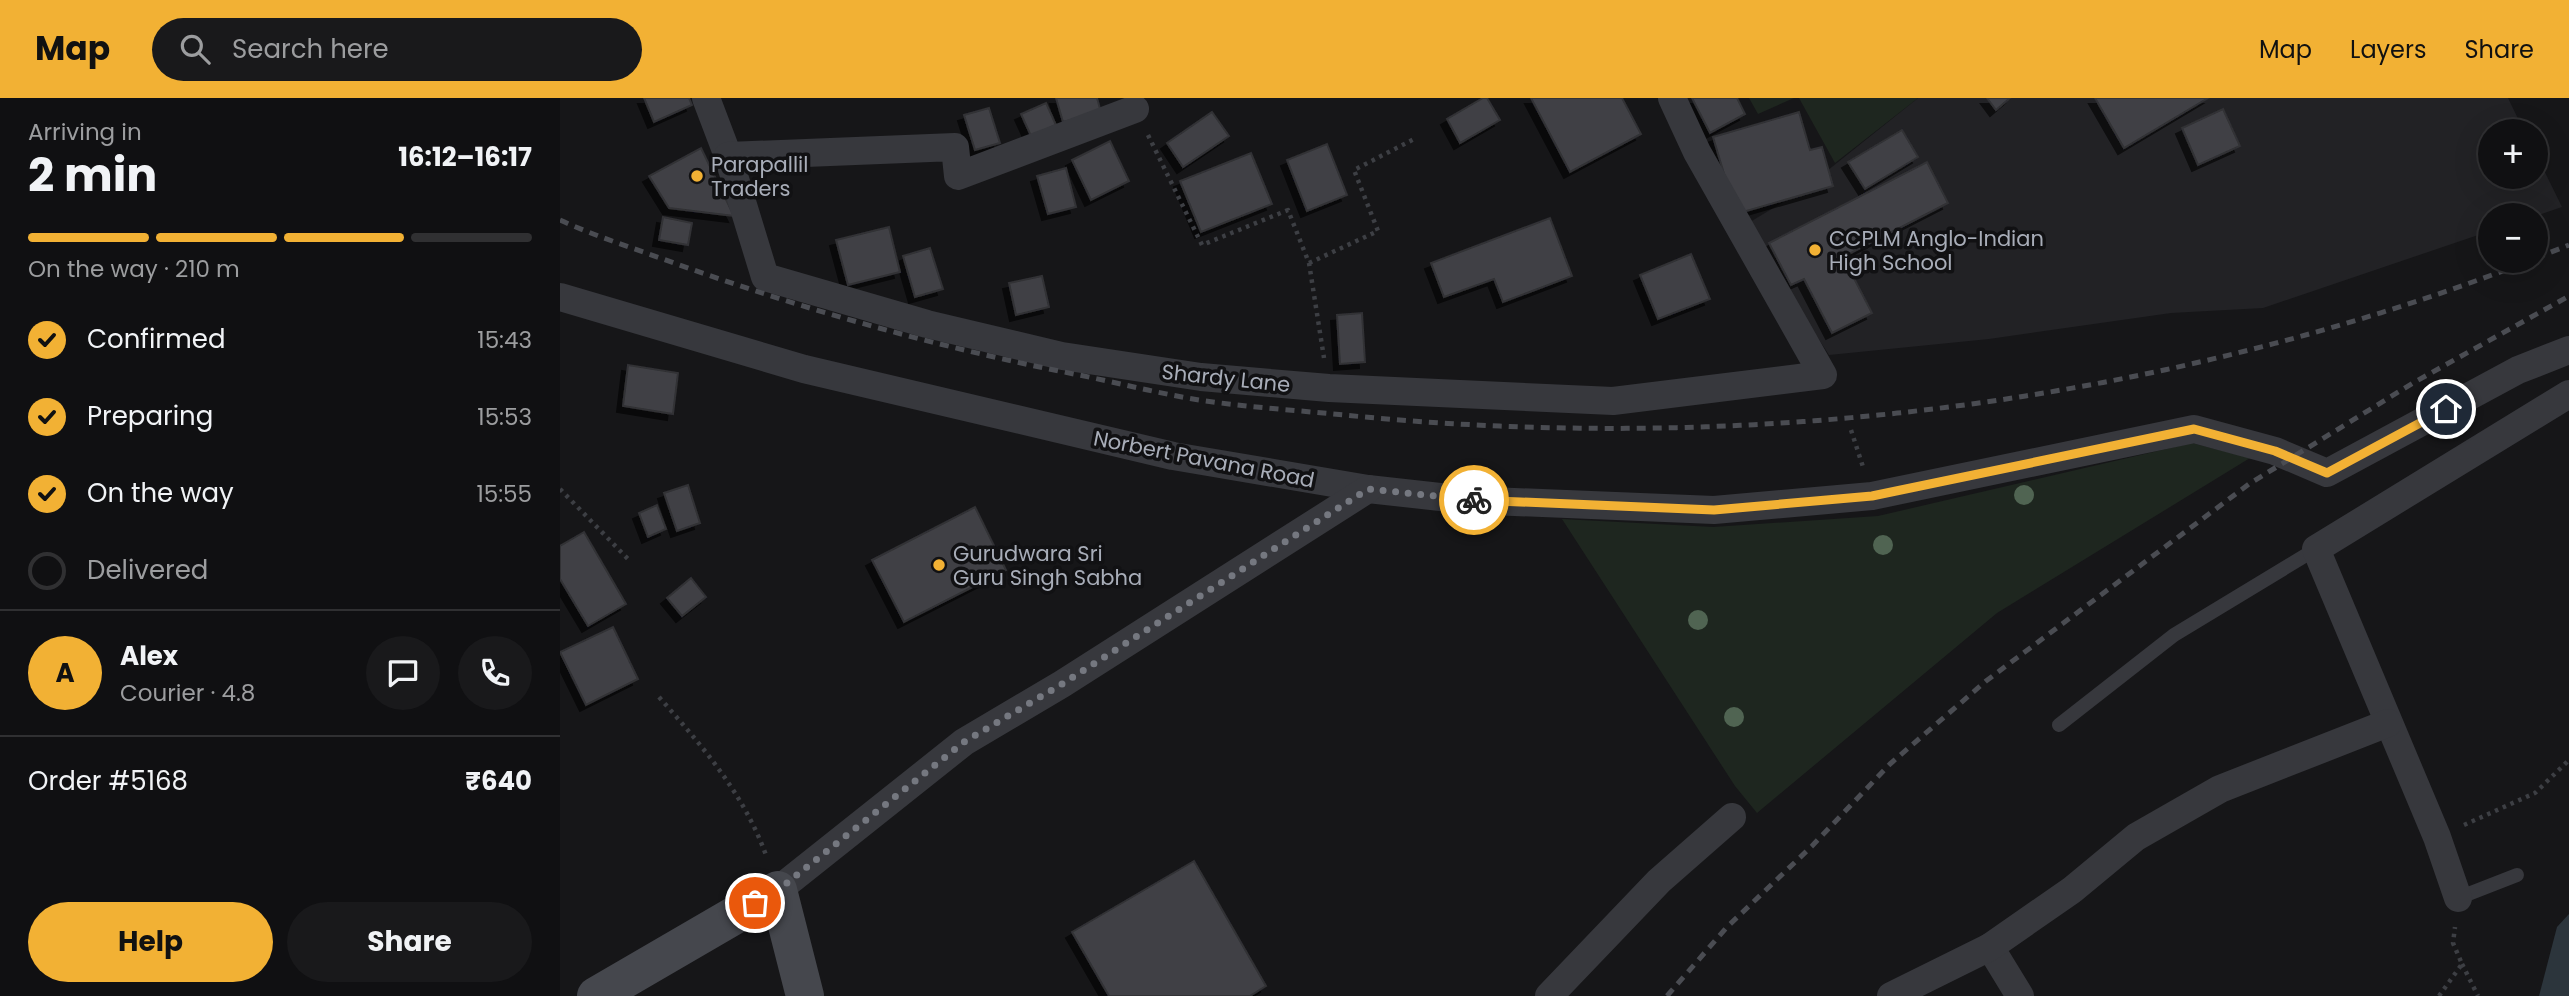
<!DOCTYPE html>
<meta charset="utf-8">
<style>
body{margin:0;font-family:Poppins,sans-serif;background:#19191b;color:#f1f3f6;height:100vh;display:flex;flex-direction:column;font-size:26px;white-space:nowrap}
*{box-sizing:border-box;margin:0}
p{font-size:23px;color:#9c9d9f}
.icon{flex:none;width:38px;height:38px;fill:none;stroke:currentColor;stroke-width:2;stroke-linecap:round;stroke-linejoin:round}
.map{position:relative;flex:1;overflow:hidden}
.drawer{display:flex;flex-direction:column;background:#101012;width:560px}
.drawer>*{flex:none}
.tools{position:absolute;left:1918px;top:21px;display:grid;gap:14px}
.tools a{display:grid;place-items:center;width:70px;height:70px;border-radius:50%;background:#101012;box-shadow:0 7px 28px #0002,0 0 0 2px #303032;font-size:35px}
.pin{position:absolute;display:grid;place-items:center;width:60px;height:60px;color:#fff;margin:-30px;border:4px solid #fff;border-radius:50%;box-shadow:0 2px 7px #0007}
.courier{position:absolute;display:grid;place-items:center;width:70px;height:70px;margin:-35px;border:5px solid #f2b134;border-radius:50%;background:#fff;color:#222;box-shadow:0 2px 9px #0007}
.headline em{font-style:normal;font-weight:700}
.headline div{display:flex;flex-direction:column-reverse}
.headline{display:flex;align-items:center;justify-content:space-between;height:119px;padding:0 28px}
h1{font-size:46px;font-weight:700;line-height:52px}
.bar{display:grid;grid-template-columns:repeat(4,1fr);gap:10px 7px;align-content:center;height:84px;padding:0 28px}
.bar i{height:9px;border-radius:5px;background:#303032}
.bar .active{background:#f2b134}
.bar p{grid-column:span 4}
.line{display:flex;align-items:center;gap:18px;padding:0 28px;border-top:2px solid #303032}
.line div{flex:1}
.round{display:grid;place-items:center;flex:none;width:74px;height:74px;border-radius:37px;background:#19191b}
ol{padding:0 28px;list-style:none}
li{display:flex;align-items:center;gap:21px;height:77px}
li p{margin-inline-start:auto}
li .icon{padding:7px;border-radius:50%;background:#f2b134;color:#111;stroke-width:4}
li:last-child{color:#9c9d9f}
li i{width:38px;height:38px;border:4px solid #303032;border-radius:50%}
.button{display:flex;gap:14px;margin-top:auto;padding:14px 28px}
.button a{flex:1;height:80px;border-radius:42px;background:#f2b134;color:#111;font-size:28px;font-weight:700;line-height:80px;text-align:center}
.button a+a{background:#19191b;color:#f1f3f6}
header{display:flex;align-items:center;gap:42px;box-sizing:border-box;height:98px;padding:0 35px;background:#f2b134;color:#111}
header strong{font-size:33px}
nav{display:flex;gap:38px;margin-inline-start:auto;font-size:24px}
.search{width:490px;height:63px;background:#19191b;display:flex;align-items:center;gap:18px;box-sizing:border-box;padding:0 24px;border-radius:38px;color:#9c9d9f;font-size:26px}
main{display:flex;flex:1;min-height:0}
.map>svg:first-child{display:block}
.built{fill:#222225}
.green{fill:#1e261f}
.water{fill:#2c353c}
.building{fill:#404145;stroke:#303034;stroke-width:2;filter:url(#shadow)}
.lines{fill:none;stroke-linecap:round;stroke-linejoin:round}
.path{stroke:#3d3f44;stroke-width:4.5;stroke-dasharray:3.5 5;stroke-linecap:butt}
.lane{stroke:#37383d;stroke-width:14}
.street{stroke:#37383d;stroke-width:28}
.secondary{stroke:#45474d;stroke-width:38}
.rail{stroke:#4a4c52;stroke-width:5;stroke-dasharray:9 7;stroke-linecap:butt}
.tree{fill:#506452}
.done{stroke:#757880;stroke-width:7;stroke-dasharray:0 12.6}
.route{stroke:#f2b134;stroke-width:9}
.poi-dot{fill:#f2b134;stroke:#111113;stroke-width:2.5}
.labels{text-anchor:middle;dominant-baseline:central;stroke-width:7;stroke-linejoin:round;paint-order:stroke}
.poi-label{font-size:21px;fill:#a8adb8;stroke:#111113;text-anchor:start}
.street-label{font-size:21px;fill:#a8adb8;stroke:#111113}
</style>
<header>
<strong>Map</strong>
<div class="search"><svg class="icon" aria-label="search" viewBox="0 0 24 24"><circle cx="10" cy="10" r="6"/><path d="M15 15l6 6"/></svg>Search here</div>
<nav><a>Map</a><a>Layers</a><a>Share</a></nav>
</header>
<main>
<section class="drawer">
<div class="headline"><div><h1>2 min</h1><p>Arriving in</p></div><em>16:12–16:17</em></div>
<div class="bar"><i class="active"></i><i class="active"></i><i class="active"></i><i></i><p>On the way · 210 m</p></div>
<ol>
<li><svg class="icon" aria-label="check" viewBox="0 0 24 24"><path d="M5 12l5 5 9-10"/></svg>Confirmed<p>15:43</p></li>
<li><svg class="icon" aria-label="check" viewBox="0 0 24 24"><path d="M5 12l5 5 9-10"/></svg>Preparing<p>15:53</p></li>
<li><svg class="icon" aria-label="check" viewBox="0 0 24 24"><path d="M5 12l5 5 9-10"/></svg>On the way<p>15:55</p></li>
<li><i></i>Delivered</li>
</ol>
<div class="line" style="height:126px"><b class="round" style="background:#f2b134;color:#111">A</b><div><b>Alex</b><p>Courier · 4.8</p></div><a class="round"><svg class="icon" aria-label="chat" viewBox="0 0 24 24"><path d="M4 5h16v11H9l-5 4z"/></svg></a><a class="round"><svg class="icon" aria-label="phone" viewBox="0 0 24 24"><path d="M5 4h4l2 5-3 2q2 4 5 5l2-3 5 2v4C11 20 4 13 5 4z"/></svg></a></div>
<div class="line" style="height:91px"><div>Order #5168</div><b>₹640</b></div>
<div class="button"><a>Help</a><a>Share</a></div>
</section>
<div class="map">
<svg width="2009" height="898" viewBox="0 0 2009 898">
<defs>
<filter id="shadow"><feDropShadow dx="-6" dy="6" stdDeviation="0" flood-color="#0009"/></filter>
</defs>
<rect width="100%" height="100%" fill="#161618"/>
<polygon class="built" points="1358,0 1948,0 1964,33 1930,33 1930,79 1976,79 1976,56 2002,109 1976,118 1930,117 1930,133 1703,210 1611,215 1429,241 1269,257 1185,127 1242,93"/>
<g class="green">
<polygon points="1189,0 1234,0 1198,16"/>
<polygon points="1239,0 1358,0 1275,65"/>
<polygon points="1632,345 1690,360 1437,515 1197,715 1175,688 1002,421 1153,429 1318,418"/>
</g>
<polygon class="water" points="2009,816 2009,898 1979,898 1997,829"/>
<g class="building">
<polygon points="84,0 129,0 132,7 94,24"/>
<polygon points="496,0 537,0 541,14 503,24"/>
<polygon points="923,0 927,0 940,22 900,45 887,21"/>
<polygon points="971,0 1062,0 1081,36 1010,74"/>
<polygon points="1132,0 1177,0 1185,16 1150,35"/>
<polygon points="1427,0 1450,0 1436,12"/>
<polygon points="1535,0 1648,0 1564,50"/>
<polygon points="486,5 496,27 471,38 461,16"/>
<polygon points="429,10 440,45 415,52 404,17"/>
<polygon points="1663,11 1680,48 1638,67 1622,30"/>
<polygon points="652,14 669,38 623,69 607,45"/>
<polygon points="1239,14 1250,52 1262,49 1273,88 1176,116 1153,39"/>
<polygon points="1342,32 1358,59 1305,91 1288,64"/>
<polygon points="550,43 569,83 531,102 512,62"/>
<polygon points="767,46 787,97 747,113 727,62"/>
<polygon points="141,50 174,118 109,110 89,78"/>
<polygon points="691,55 712,106 641,134 620,83"/>
<polygon points="1367,64 1388,105 1283,159 1312,215 1272,235 1244,181 1231,187 1209,145"/>
<polygon points="506,70 516,109 488,116 477,78"/>
<polygon points="103,119 132,125 128,147 99,142"/>
<polygon points="990,120 1012,178 943,204 934,181 884,199 871,165"/>
<polygon points="329,129 340,174 288,187 276,142"/>
<polygon points="370,150 383,191 355,199 343,158"/>
<polygon points="1131,156 1150,201 1098,221 1080,177"/>
<polygon points="482,178 489,209 456,217 449,185"/>
<polygon points="802,215 805,264 780,266 777,217"/>
<polygon points="68,267 118,275 113,316 63,308"/>
<polygon points="128,387 140,425 117,433 104,395"/>
<polygon points="97,407 106,431 88,439 79,415"/>
<polygon points="415,409 446,472 344,524 312,462"/>
<polygon points="24,434 66,506 28,528 0,481 0,448"/>
<polygon points="131,480 146,499 122,518 107,500"/>
<polygon points="53,529 78,581 26,607 0,554"/>
<polygon points="634,763 706,888 690,898 549,898 512,834"/>
</g>
<g class="lines">
<g class="path">
<polyline points="588,37 642,147 728,112 749,165 764,260"/>
<polyline points="749,165 818,133 794,72 856,40"/>
<polyline points="1291,332 1304,372"/>
<polyline points="0,391 68,461"/>
<path d="M99,599C143,649 185,697 207,760"/>
<polyline points="1904,727 1975,695 2009,662"/>
<polyline points="1902,866 1918,898"/>
<polyline points="1879,898 1902,866 1893,845 1895,829"/>
</g>
<g class="lane">
<polyline points="1499,627 1614,537 1756,451"/>
<polyline points="1898,800 1957,777"/>
</g>
<g class="street">
<polyline points="146,0 168,58 205,179 367,226 502,258 641,279 769,290 1053,303 1263,277 1137,54 1112,0"/>
<polyline points="168,58 395,49 398,78 575,11"/>
<polyline points="0,199 244,271 613,358 808,391 907,402 1154,412 1312,398 1634,331 1715,353 1767,375 1958,272 2009,252"/>
<polyline points="218,792 404,644 502,586 808,391"/>
<polyline points="1898,800 1877,739 1756,451 2009,296"/>
<polyline points="1430,849 1460,898"/>
<polyline points="989,898 1099,783 1172,719"/>
<polyline points="1331,898 1430,849 1512,792 1576,739 1660,691 1828,625"/>
</g>
<polyline class="secondary" points="36,898 218,792 245,898"/>
<g class="rail">
<path d="M0,122C37,139 76,151 114,165C245,212 377,249 514,276C554,284 593,294 633,301C682,309 734,312 784,317C1184,357 1594,308 1969,163"/>
<polyline points="1976,160 2009,147"/>
<polyline points="1107,898 1167,829 1252,748 1330,666 1426,583 1689,386 1853,285 2009,198"/>
</g>
</g>
<g class="tree">
<circle cx="1464" cy="397" r="10"/>
<circle cx="1323" cy="447" r="10"/>
<circle cx="1138" cy="522" r="10"/>
<circle cx="1174" cy="619" r="10"/>
</g>
<g class="lines">
<polyline class="done" points="195,805 218,792 404,644 502,586 808,391 914,402"/>
<polyline class="route" points="914,402 1154,412 1312,398 1634,331 1715,353 1767,375 1886,311"/>
</g>
<g class="poi-dot">
<circle cx="137" cy="78" r="7"/>
<circle cx="1255" cy="152" r="7"/>
<circle cx="379" cy="467" r="7"/>
</g>
<g class="labels">
<g class="poi-label">
<text x="151" y="66">Parapallil<tspan x="151" dy="24">Traders</tspan></text>
<text x="1269" y="140">CCPLM Anglo-Indian<tspan x="1269" dy="24">High School</tspan></text>
<text x="393" y="455">Gurudwara Sri<tspan x="393" dy="24">Guru Singh Sabha</tspan></text>
</g>
<g class="street-label">
<text transform="translate(666 280) rotate(6)">Shardy Lane</text>
<text transform="translate(644 361) rotate(11)">Norbert Pavana Road</text>
</g>
</g>
</svg>
<div class="tools">
<a>+</a>
<a>−</a>
</div>
<div class="pin" style="left:195px;top:805px;background:#ea580c"><svg class="icon" aria-label="bag" viewBox="0 0 24 24"><path d="M5 8h14l-1 12H6zM9 8a3 3 0 0 1 6 0"/></svg></div>
<div class="pin" style="left:1886px;top:311px;background:#1f2937"><svg class="icon" aria-label="home" viewBox="0 0 24 24"><path d="M3 11l9-7 9 7M6 9v11h12V9"/></svg></div>
<div class="courier" style="left:914px;top:402px"><svg class="icon" aria-label="bike" viewBox="0 0 24 24"><circle cx="6" cy="16" r="4"/><circle cx="18" cy="16" r="4"/><path d="M6 16l4-8h5l3 8M10 8l3 8H6M13 5h3"/></svg></div>
</div>
</main>
